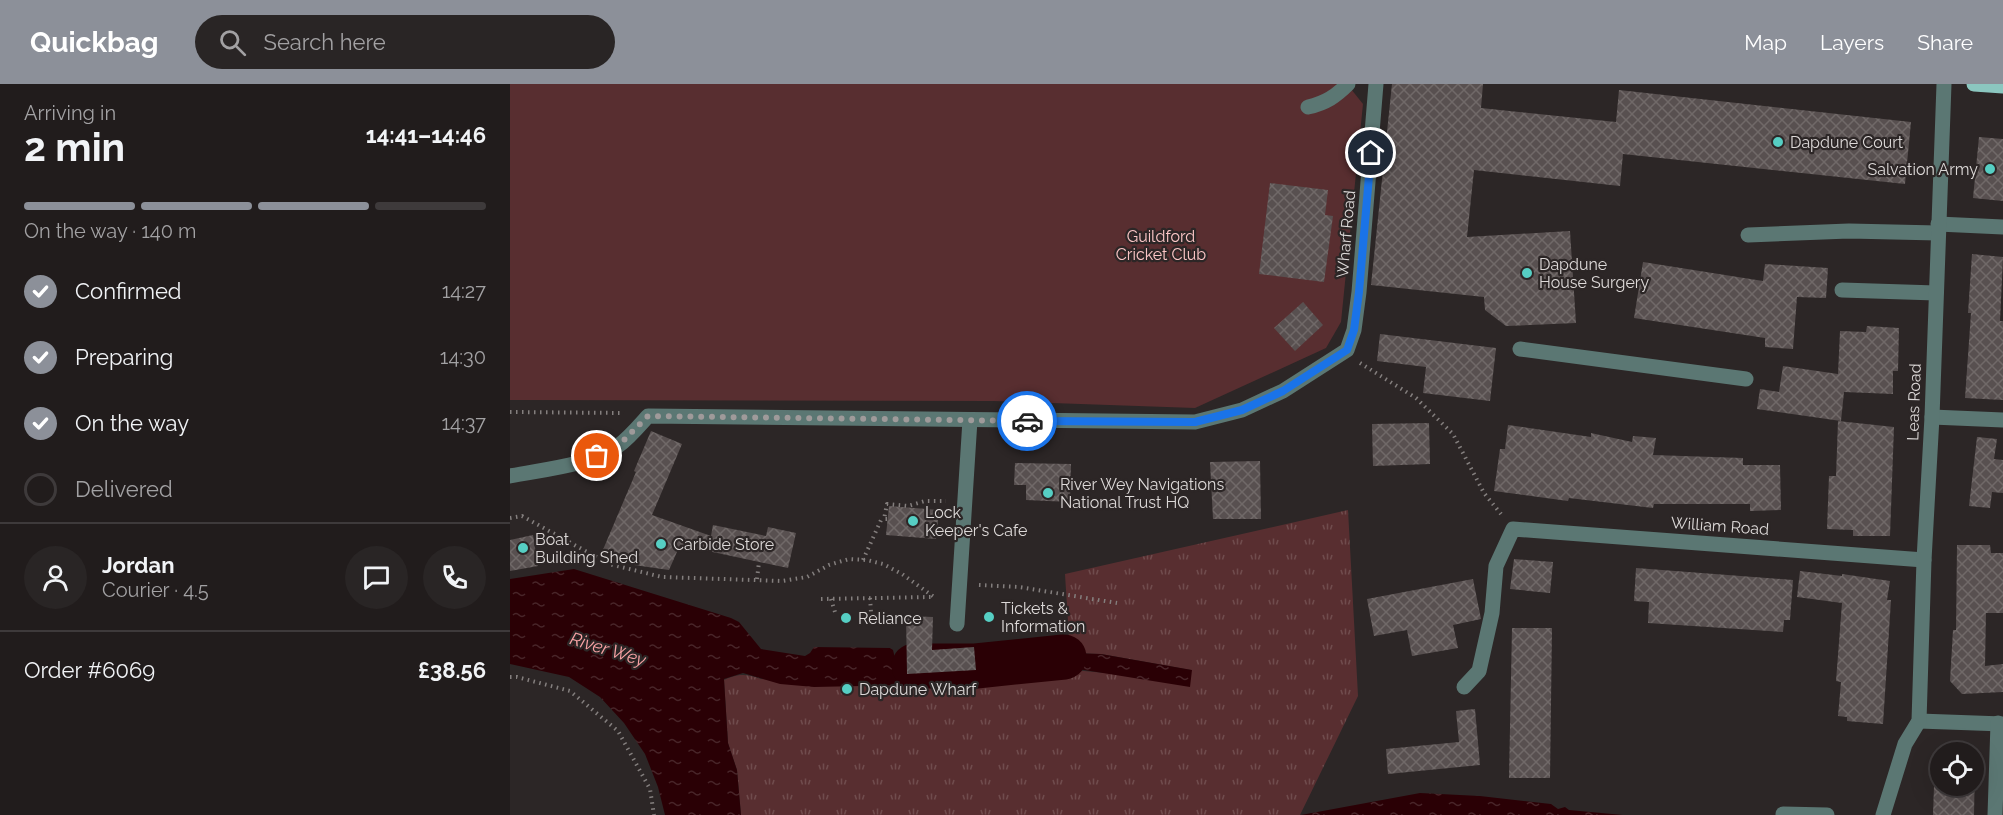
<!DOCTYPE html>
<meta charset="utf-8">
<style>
body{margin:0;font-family:Raleway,sans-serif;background:#292525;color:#f1f3f6;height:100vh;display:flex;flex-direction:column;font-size:22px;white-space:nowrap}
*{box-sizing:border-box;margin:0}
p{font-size:20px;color:#a2a1a3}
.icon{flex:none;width:33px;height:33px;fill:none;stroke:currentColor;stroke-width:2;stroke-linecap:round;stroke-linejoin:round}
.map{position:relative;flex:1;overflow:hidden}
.details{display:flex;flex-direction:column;background:#211c1c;width:510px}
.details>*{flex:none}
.buttons{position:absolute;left:1420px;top:658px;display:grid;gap:12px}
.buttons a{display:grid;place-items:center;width:54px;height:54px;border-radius:50%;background:#211c1c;box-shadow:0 6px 24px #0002,0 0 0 2px #3e3a3b;font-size:30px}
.pin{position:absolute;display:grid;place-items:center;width:51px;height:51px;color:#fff;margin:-26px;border:3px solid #fff;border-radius:50%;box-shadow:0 2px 6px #0007}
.courier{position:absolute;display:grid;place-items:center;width:60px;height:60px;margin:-30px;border:4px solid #1a73e8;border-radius:50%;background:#fff;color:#222;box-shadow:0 2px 8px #0007}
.overview em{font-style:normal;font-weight:700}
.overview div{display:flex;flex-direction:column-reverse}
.overview{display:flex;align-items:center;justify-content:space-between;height:102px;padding:0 24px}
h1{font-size:39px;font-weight:700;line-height:45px}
.bar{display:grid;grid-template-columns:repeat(4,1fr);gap:9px 6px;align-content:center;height:72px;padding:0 24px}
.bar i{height:8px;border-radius:4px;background:#3e3a3b}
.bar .current{background:#8c9099}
.bar p{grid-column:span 4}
.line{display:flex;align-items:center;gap:15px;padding:0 24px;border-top:2px solid #3e3a3b}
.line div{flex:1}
.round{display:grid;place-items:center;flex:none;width:63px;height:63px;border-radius:32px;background:#292525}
ol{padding:0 24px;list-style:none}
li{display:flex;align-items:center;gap:18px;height:66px}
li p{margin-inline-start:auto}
li .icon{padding:6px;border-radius:50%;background:#8c9099;color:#fff;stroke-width:4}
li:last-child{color:#a2a1a3}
li i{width:33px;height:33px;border:3px solid #3e3a3b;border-radius:50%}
header{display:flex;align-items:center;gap:36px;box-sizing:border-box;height:84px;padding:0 30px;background:#8c9099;color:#fff}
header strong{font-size:28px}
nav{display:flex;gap:33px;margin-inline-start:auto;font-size:21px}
.search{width:420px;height:54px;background:#292525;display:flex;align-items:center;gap:15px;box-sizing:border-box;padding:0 21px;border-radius:33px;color:#a2a1a3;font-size:22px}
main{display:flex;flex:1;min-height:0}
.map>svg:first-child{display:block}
.grass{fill:url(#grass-tufts)}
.green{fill:#582e30}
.water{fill:url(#water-ripples)}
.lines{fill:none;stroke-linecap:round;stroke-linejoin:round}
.river{stroke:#2a0005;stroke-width:45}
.building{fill:url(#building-cross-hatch)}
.path{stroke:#847f7e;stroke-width:4;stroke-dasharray:1.5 4.5;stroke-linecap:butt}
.minor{stroke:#5b7773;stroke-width:15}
.major{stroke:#8bc6bf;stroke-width:15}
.done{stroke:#9f9a9a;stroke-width:6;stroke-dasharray:0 10.8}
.route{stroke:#1a73e8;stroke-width:8}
.poi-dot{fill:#56cec3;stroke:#2c2626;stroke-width:2}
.labels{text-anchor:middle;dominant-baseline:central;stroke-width:4.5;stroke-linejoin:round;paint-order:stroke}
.poi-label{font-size:16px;fill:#ddd9d8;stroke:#2c2626;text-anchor:start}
.street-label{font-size:16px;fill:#ddd9d8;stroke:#2c2626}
.park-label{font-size:16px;fill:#fcc6c6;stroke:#2c2626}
.water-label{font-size:18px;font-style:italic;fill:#faa3a5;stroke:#2c2626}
</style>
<header>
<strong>Quickbag</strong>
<div class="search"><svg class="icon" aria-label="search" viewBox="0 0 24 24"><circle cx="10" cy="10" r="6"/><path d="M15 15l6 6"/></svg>Search here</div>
<nav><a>Map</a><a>Layers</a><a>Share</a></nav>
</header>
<main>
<section class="details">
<div class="overview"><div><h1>2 min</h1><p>Arriving in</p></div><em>14:41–14:46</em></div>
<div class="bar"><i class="current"></i><i class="current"></i><i class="current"></i><i></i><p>On the way · 140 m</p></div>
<ol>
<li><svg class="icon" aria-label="check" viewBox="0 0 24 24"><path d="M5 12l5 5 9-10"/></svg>Confirmed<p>14:27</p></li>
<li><svg class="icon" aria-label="check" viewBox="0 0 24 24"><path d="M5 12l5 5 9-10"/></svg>Preparing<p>14:30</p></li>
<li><svg class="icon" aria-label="check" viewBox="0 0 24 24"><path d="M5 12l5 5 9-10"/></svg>On the way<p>14:37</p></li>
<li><i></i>Delivered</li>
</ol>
<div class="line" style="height:108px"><a class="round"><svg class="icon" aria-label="person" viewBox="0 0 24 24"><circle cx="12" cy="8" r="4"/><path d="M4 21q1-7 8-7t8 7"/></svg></a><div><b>Jordan</b><p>Courier · 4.5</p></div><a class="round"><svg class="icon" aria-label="chat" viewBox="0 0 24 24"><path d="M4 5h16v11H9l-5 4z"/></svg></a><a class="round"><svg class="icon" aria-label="phone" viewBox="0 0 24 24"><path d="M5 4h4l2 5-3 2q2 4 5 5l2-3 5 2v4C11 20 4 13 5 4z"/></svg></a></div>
<div class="line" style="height:78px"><div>Order #6069</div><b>£38.56</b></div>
</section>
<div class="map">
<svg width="1493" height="731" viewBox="0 0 1493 731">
<defs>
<pattern id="grass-tufts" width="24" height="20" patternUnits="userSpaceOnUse" patternTransform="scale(1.5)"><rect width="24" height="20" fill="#582e30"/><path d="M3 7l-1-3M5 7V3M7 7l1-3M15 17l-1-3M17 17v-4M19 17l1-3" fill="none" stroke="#704c4d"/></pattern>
<pattern id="water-ripples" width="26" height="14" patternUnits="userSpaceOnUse" patternTransform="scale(1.5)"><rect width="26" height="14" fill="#2a0005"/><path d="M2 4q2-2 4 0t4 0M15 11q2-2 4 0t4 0" fill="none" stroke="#482529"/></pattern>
<pattern id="building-cross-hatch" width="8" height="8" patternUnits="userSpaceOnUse" patternTransform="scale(1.5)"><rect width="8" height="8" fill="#585050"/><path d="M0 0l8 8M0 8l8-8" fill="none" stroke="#706968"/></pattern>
</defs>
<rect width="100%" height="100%" fill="#2c2626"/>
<path class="grass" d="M838,426L848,612L790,731H231L227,686L218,659L214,596C229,589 236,590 251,595L394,602L399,600L398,580L493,572L494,591L531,589L553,585L606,590L681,586L591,570L560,569L555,490Z"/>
<polygon class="green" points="0,0 837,0 853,20 831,238 816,264 685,324 483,317 0,316"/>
<g class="water">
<polygon points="64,485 221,534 229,538 251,565 295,572 300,569 304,563 380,564 383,566 385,574 398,580 399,601 304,603 270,600 233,589 214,595 218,659 227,686 231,731 155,731 148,703 135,670 114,639 90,613 59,593 0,580 0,495"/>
<path d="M560,569L591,570L682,586L680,603L568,585C543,584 518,589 494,591L493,572Z"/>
<polygon points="910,709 970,712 1041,720 1048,725 1055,723 1059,726 1113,731 791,731"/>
</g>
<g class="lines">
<polyline class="river" points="404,582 466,582 554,573"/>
</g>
<g class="building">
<polygon points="882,0 973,0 971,24 1106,38 1109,6 1401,38 1395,100 1113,70 1110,102 964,86 957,153 1060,147 1066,239 996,242 975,226 974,213 861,201"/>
<polygon points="1469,53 1493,55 1493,117 1463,114"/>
<polygon points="760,99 818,106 815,131 823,132 814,198 749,190"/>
<polygon points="1462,170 1493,173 1490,237 1493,237 1493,316 1455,314 1461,229 1458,229"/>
<polygon points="1133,178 1253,197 1255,180 1318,184 1316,214 1287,213 1283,265 1255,263 1255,254 1124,234"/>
<polygon points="793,218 813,241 785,267 764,244"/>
<polygon points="1357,242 1389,244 1388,287 1383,287 1383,310 1334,308 1331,337 1247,325 1250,305 1269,308 1273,282 1328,290 1330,247 1356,248"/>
<polygon points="870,250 986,264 980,317 913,309 916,283 867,277"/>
<polygon points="1328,337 1384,343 1380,452 1343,452 1343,446 1317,445 1319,392 1326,392"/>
<polygon points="919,339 920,380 863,382 862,340"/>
<polygon points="998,341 1081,353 1081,349 1122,358 1123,352 1146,354 1143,371 1233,374 1233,381 1270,381 1271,426 1240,427 1240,420 1144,420 1143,424 1059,414 1058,417 984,407 990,365 995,365"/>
<polygon points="141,347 172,360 142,431 201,452 203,441 256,452 258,443 286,449 278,484 170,461 159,486 124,481 92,468 126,388 124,387"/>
<polygon points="1467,353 1487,355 1484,375 1493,376 1493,409 1482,408 1480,424 1459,422"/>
<polygon points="750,377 751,435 703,435 700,378"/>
<polygon points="505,379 561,380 560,418 516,416 516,401 504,401"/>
<polygon points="379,422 429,426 426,455 376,451"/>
<polygon points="23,451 28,482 0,487 0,456"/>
<polygon points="1447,461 1480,461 1481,469 1493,469 1493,529 1476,529 1475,582 1493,580 1493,608 1452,610 1440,597 1443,546 1446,546"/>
<polygon points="1004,475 1043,478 1040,509 1000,505"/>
<polygon points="1126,484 1283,496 1280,536 1274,536 1273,548 1138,539 1139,518 1124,517"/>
<polygon points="1290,487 1332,492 1332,490 1380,497 1377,516 1381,516 1373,640 1337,637 1337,633 1328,632 1331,598 1326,597 1332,519 1287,513"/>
<polygon points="963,495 971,535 943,541 948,564 902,572 897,546 864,552 857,515"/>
<polygon points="396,532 423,533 422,566 464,563 466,586 397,590"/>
<polygon points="1002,544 1042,544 1040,694 999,694"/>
<polygon points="965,625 970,681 878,690 876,665 949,658 946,627"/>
<polygon points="1464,679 1465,679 1464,731 1423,731 1424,702 1431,702 1431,699 1431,702 1464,702"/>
</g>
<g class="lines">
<g class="path">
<polyline points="850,279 906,314 943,350 974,409 991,430"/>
<polyline points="0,328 114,329"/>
<polyline points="0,434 12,432 99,480 152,493 272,497 297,493 319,481 339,475 357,476 373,480 392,490 424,513"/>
<polyline points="377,435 374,435 377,420 398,422 415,417 436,417"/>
<polyline points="353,476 371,436 374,435"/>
<polyline points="247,495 249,478"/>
<polyline points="469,501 509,503 607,519"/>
<polyline points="360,514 361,528"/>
<polyline points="311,515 421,513"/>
<polyline points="321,515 325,528"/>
<polyline points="0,593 7,593 60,607 108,647 140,705 144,731"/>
</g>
<g class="minor">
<path d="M798,23C816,19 826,12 838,0"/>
<polyline points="1428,140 1493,143"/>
<polyline points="1238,151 1339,147 1428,149"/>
<polyline points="1332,206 1426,209"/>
<polyline points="1010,265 1236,295"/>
<polyline points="1422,333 1493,336"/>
<path d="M0,392C35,385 77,382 108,362C119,354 129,342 138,332L685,338L732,326L773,307L837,266L844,246L849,208L866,0"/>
<polyline points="447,540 460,336"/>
<polyline points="954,603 969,587 982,529 986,482 1003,445 1414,476"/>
<polyline points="1409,637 1493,640"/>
<polyline points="1273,730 1317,731"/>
<polyline points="1373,731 1395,660 1409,637 1414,476 1422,333 1434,0"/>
<polyline points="1485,731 1488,639"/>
</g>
<polyline class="major" points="1464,0 1493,2"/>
</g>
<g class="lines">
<polyline class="done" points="87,372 109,361 138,332 517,337"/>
<polyline class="route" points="517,337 685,338 732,326 773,307 837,266 844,246 849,208 861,69"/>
</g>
<g class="poi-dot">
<circle cx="1268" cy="58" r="6"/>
<circle cx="1480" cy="85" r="6"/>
<circle cx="1017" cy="189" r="6"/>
<circle cx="538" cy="409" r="6"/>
<circle cx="403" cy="437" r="6"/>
<circle cx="151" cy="460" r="6"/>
<circle cx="13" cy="464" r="6"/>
<circle cx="479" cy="533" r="6"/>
<circle cx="336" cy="534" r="6"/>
<circle cx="337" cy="605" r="6"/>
</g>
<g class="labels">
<g class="poi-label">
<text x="1280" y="58">Dapdune Court</text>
<text x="1468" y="85" text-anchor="end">Salvation Army</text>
<text x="1029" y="180">Dapdune<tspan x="1029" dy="18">House Surgery</tspan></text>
<text x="550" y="400">River Wey Navigations<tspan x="550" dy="18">National Trust HQ</tspan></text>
<text x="415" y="428">Lock<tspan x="415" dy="18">Keeper's Cafe</tspan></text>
<text x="25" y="455">Boat<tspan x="25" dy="18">Building Shed</tspan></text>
<text x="163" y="460">Carbide Store</text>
<text x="491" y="524">Tickets &amp;<tspan x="491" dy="18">Information</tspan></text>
<text x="348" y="534">Reliance</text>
<text x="349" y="605">Dapdune Wharf</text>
</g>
<g class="street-label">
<text transform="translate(836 150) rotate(-85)">Wharf Road</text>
<text transform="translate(1404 318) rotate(-88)">Leas Road</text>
<text transform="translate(1210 442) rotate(4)">William Road</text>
</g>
<g class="park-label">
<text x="651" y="152">Guildford<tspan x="651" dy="18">Cricket Club</tspan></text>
</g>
<g class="water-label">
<text transform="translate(98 565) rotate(17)">River Wey</text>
</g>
</g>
</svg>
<div class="buttons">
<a><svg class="icon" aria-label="locate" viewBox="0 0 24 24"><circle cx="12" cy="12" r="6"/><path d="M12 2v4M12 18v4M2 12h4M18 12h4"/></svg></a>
</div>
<div class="pin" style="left:87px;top:372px;background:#ea580c"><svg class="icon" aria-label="bag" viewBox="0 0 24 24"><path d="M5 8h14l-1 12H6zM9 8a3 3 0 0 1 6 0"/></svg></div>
<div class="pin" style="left:861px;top:69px;background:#1f2937"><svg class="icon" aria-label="home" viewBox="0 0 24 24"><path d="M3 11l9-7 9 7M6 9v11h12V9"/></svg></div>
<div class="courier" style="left:517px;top:337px"><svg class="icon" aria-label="car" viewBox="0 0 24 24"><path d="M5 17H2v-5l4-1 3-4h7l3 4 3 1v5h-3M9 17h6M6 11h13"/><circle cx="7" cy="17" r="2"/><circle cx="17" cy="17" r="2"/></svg></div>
</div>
</main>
